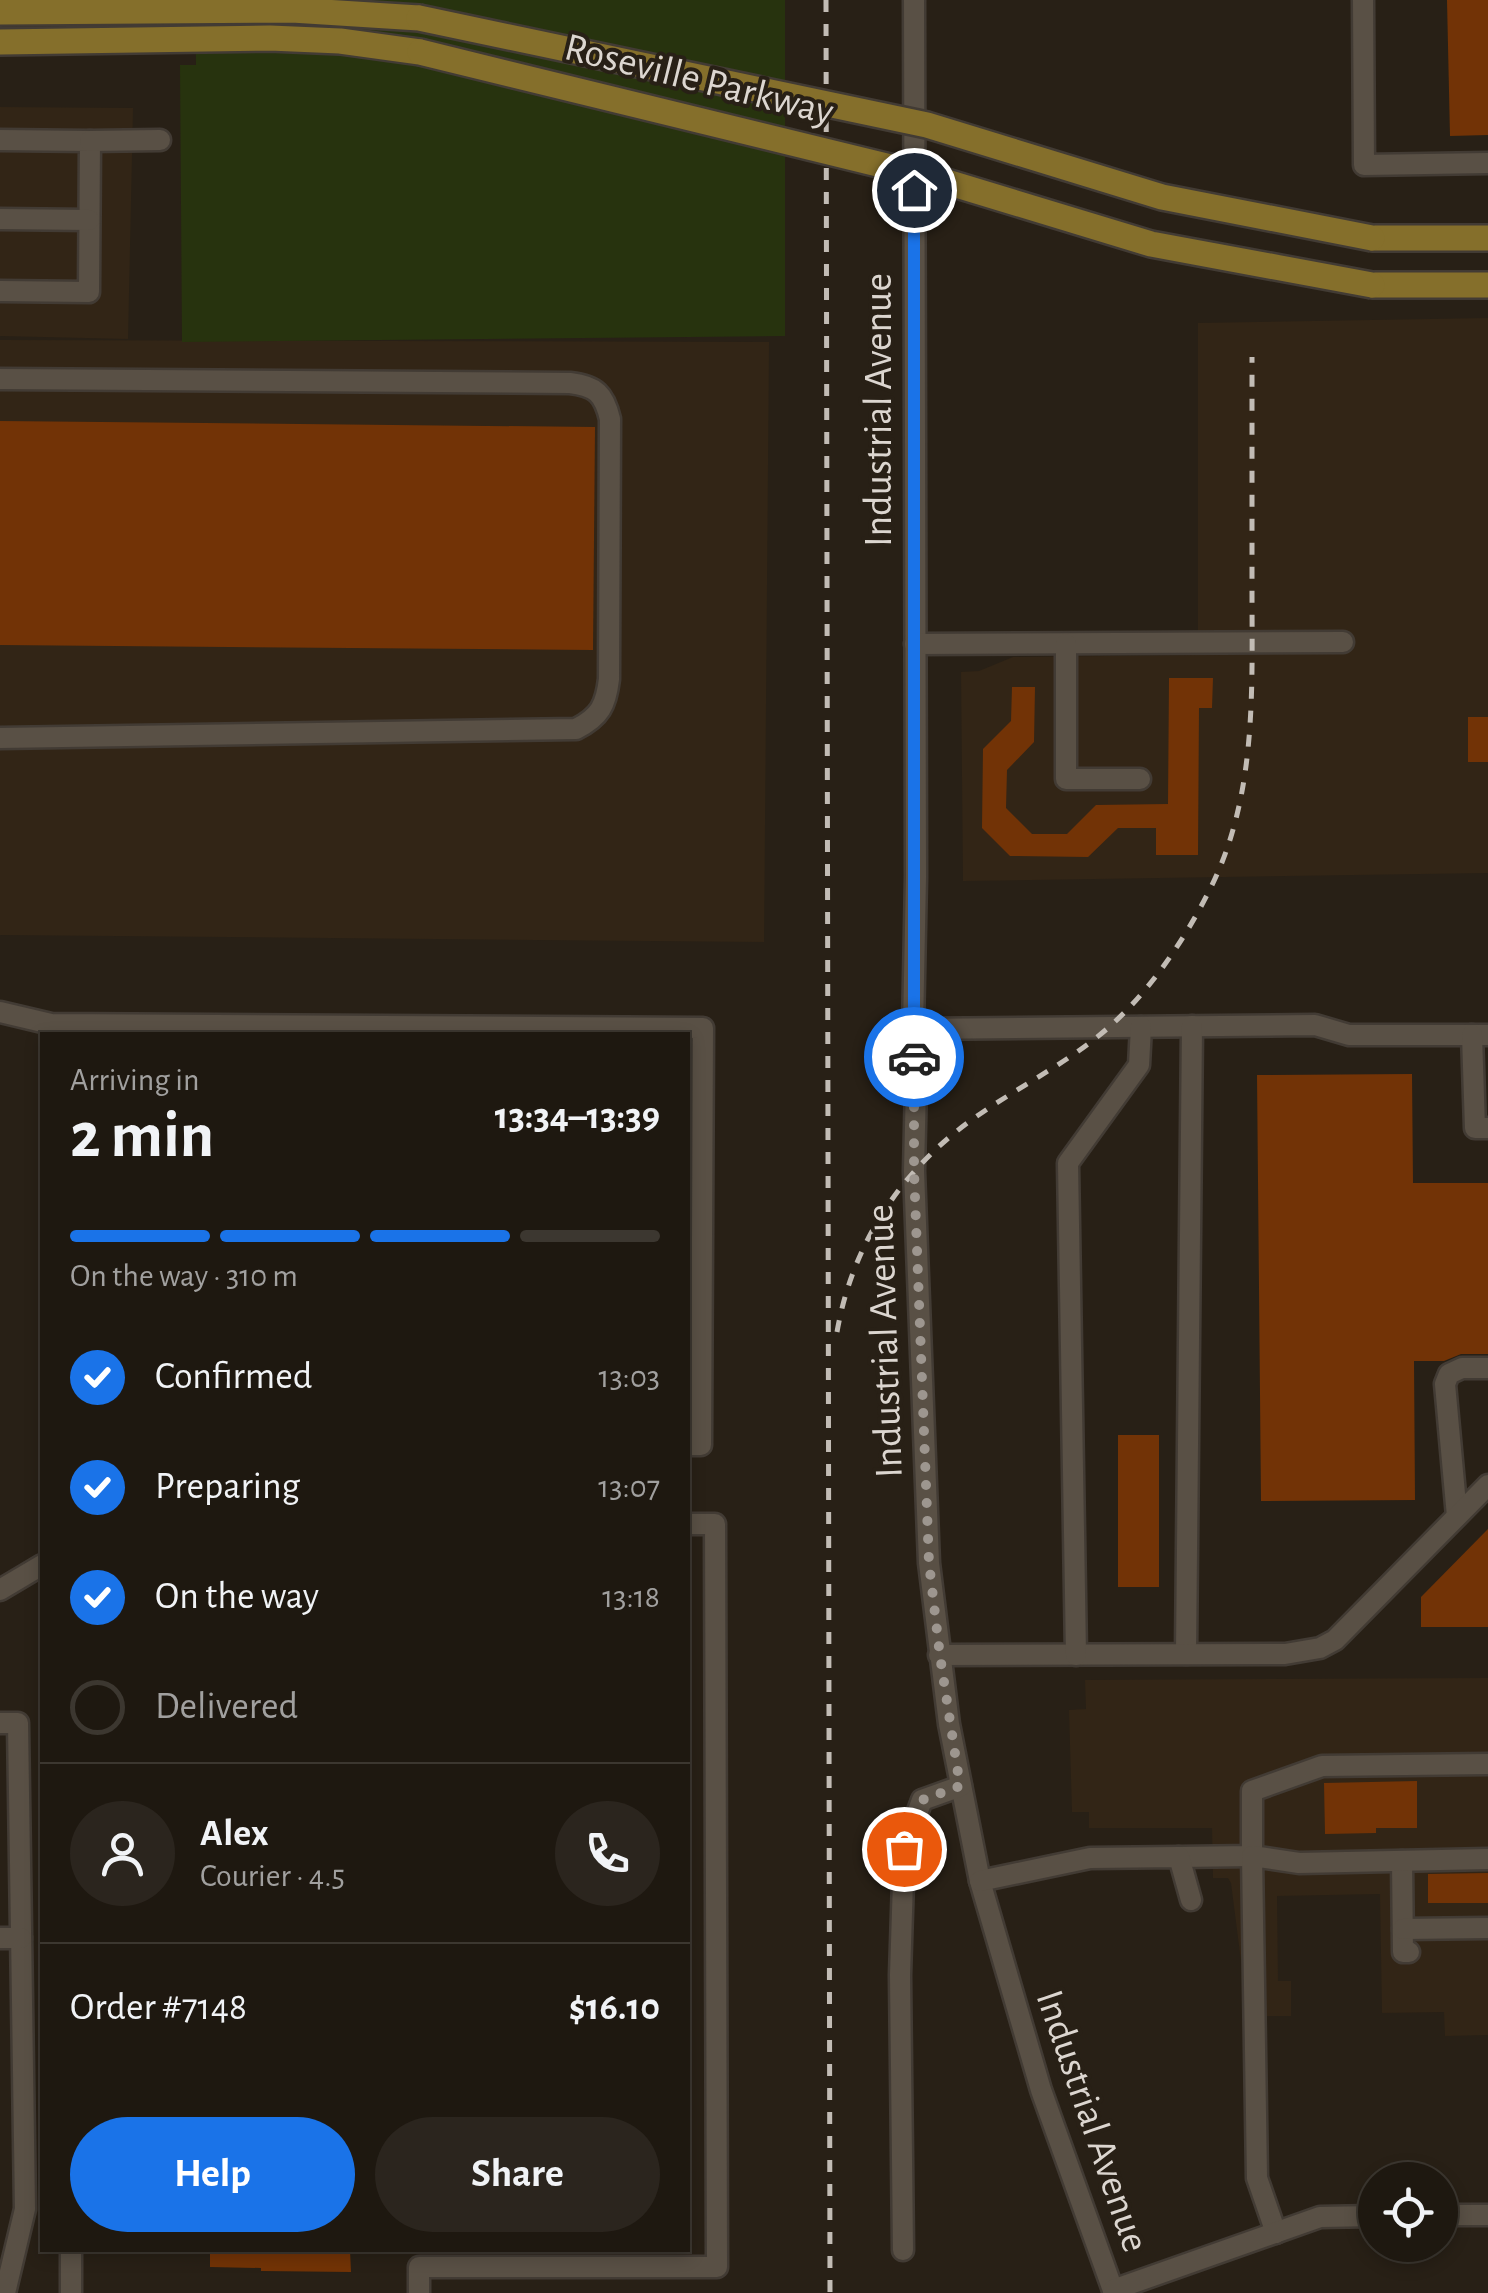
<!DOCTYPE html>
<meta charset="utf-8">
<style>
body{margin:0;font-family:"Alegreya Sans",sans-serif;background:#2b251e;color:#f1f3f6;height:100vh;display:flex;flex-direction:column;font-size:38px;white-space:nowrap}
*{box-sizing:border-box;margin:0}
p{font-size:32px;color:#a1a09f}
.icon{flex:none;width:55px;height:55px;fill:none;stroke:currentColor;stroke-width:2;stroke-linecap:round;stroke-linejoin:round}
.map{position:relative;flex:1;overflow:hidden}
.panel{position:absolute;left:40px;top:1032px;width:650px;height:1220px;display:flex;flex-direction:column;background:#1e1810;border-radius:0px;box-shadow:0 5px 15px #0003,0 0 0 2px #3c3730}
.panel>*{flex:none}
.buttons{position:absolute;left:1358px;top:2162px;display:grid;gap:20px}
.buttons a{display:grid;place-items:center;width:100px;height:100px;border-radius:50%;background:#1e1810;box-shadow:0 5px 15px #0003,0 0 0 2px #3c3730;font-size:50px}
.pin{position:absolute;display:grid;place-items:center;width:85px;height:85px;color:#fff;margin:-42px;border:5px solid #fff;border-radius:50%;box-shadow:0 2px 10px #0007}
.courier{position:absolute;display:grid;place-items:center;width:100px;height:100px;margin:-50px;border:8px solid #1a73e8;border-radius:50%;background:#fff;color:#222;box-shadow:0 2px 12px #0007}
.overview em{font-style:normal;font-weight:700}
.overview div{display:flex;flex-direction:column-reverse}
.overview{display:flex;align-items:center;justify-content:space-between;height:170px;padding:0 30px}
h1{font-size:65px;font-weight:700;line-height:75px}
.bar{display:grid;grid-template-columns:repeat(4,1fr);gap:15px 10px;align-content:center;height:120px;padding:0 30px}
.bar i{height:12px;border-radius:8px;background:#3c3730}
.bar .active{background:#1a73e8}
.bar p{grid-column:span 4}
.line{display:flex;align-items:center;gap:25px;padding:0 30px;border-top:2px solid #3c3730}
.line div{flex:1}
.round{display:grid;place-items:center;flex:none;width:105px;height:105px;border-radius:52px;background:#2b251e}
ol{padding:0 30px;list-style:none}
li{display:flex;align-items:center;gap:30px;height:110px}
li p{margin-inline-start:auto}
li .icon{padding:10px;border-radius:50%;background:#1a73e8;color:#fff;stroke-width:4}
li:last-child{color:#a1a09f}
li i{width:55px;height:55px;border:5px solid #3c3730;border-radius:50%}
.action{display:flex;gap:20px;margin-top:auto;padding:20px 30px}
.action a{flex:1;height:115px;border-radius:60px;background:#1a73e8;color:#fff;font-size:40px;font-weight:700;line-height:115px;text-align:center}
.action a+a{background:#2b251e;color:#f1f3f6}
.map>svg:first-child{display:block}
.built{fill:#322516}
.green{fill:#27330e}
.building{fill:#723306}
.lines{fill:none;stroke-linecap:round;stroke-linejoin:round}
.minor-casing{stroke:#423b34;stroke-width:25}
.major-casing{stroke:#423b34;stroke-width:30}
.minor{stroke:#595045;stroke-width:20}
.major{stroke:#856f2b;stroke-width:25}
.rail{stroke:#c2bcb5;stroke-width:5;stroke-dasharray:12 12;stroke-linecap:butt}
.major-bridge-casing{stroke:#423b34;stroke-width:30;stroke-linecap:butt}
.major-bridge{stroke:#856f2b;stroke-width:25}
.done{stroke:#9d968f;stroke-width:10;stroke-dasharray:0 18}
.route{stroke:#1a73e8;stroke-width:12}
.labels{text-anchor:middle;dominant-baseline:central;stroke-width:8;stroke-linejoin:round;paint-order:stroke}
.street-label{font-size:40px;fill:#dcd6d0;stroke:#282016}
</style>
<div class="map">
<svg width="1488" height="2293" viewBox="0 0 1488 2293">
<rect width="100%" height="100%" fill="#282016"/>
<g class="built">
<polygon points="0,107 133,108 128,339 0,336"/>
<polygon points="1488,318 1488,873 963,881 961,672 979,671 1013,657 1198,655 1198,323"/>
<polygon points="0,340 769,342 764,942 0,935"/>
<polygon points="1488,1678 1488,2035 1445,2036 1444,2012 1382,2013 1380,1894 1277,1896 1278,1981 1291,1981 1291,2016 1248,2016 1231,1883 1228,1878 1213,1878 1212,1828 1089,1828 1089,1812 1072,1812 1069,1710 1086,1709 1085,1680"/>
</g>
<polygon class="green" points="195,0 785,0 785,336 182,342 180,65 196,65"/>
<g class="building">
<polygon points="1447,0 1488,0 1488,135 1450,136"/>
<polygon points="0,421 595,427 593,650 0,645"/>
<polygon points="1169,678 1213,678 1212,708 1199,708 1198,855 1156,855 1156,828 1118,828 1088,857 1010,856 982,828 983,749 1011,721 1012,687 1035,687 1034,742 1007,770 1006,808 1032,834 1067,834 1096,805 1168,804"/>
<rect x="1468" y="717" width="20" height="45"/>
<polygon points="1412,1074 1413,1183 1488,1183 1488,1354 1461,1354 1444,1361 1414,1361 1415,1500 1261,1501 1257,1075"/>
<rect x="1118" y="1435" width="41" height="152"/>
<polygon points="1488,1529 1488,1627 1421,1627 1421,1597"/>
<polygon points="1417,1781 1417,1828 1376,1828 1376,1833 1325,1834 1324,1783"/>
<polygon points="1488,1873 1488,1903 1428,1903 1428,1874"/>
<polygon points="210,2250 350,2250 351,2272 261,2271 261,2268 210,2267"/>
</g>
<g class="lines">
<defs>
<g id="minor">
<polyline points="914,0 916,877 913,1029 916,1083 914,1171 929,1563 949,1724 980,1881 1041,2090 1114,2293"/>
<polyline points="1363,0 1364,165 1488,163"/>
<polyline points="0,140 90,141 89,292 0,291"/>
<polyline points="90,141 160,140"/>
<polyline points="0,219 89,220"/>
<path d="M0,379L570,383C596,386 604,394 610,419L609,679C606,705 600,717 576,729L0,738"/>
<polyline points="915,644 1343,642"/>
<polyline points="1066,644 1066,779 1140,779"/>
<polyline points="0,1012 51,1024 703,1028 701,1445 688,1445"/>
<polyline points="913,1029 1315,1025 1349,1035 1488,1035"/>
<polyline points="1472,1035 1475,1128 1488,1128"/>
<polyline points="1457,1516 1445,1384 1449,1374 1462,1368 1488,1368"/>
<polyline points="0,1590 42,1565"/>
<polyline points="1186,1654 1192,1026"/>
<polyline points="939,1655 1285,1654 1320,1648 1335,1640 1488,1485"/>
<polyline points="1076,1655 1068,1163 1139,1065 1141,1027"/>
<polyline points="0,1723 18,1723 25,2209 5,2293"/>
<polyline points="1179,1857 1252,1856 1252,1791 1322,1766 1488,1764"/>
<polyline points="1402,1861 1403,1952 1409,1952"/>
<polyline points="980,1881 1090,1858 1179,1857 1191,1900"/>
<polyline points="1403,1929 1488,1928"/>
<polyline points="0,1938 21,1938"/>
<polyline points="1440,2215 1488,2215"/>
<polyline points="1276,2233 1257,2178 1252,1856 1299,1863 1488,1859"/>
<polyline points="71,2250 71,2293"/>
<polyline points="903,2250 900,1975 904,1849 922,1800 961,1786"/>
<polyline points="1113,2290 1320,2217 1375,2216"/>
<polyline points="419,2293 419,2267 717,2267 715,1524 688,1524"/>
</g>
<g id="major">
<polyline points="0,12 292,10 419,18"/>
<polyline points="0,42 270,38 340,41 420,52"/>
<polyline points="1372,238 1488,238"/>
<polyline points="1372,285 1488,285"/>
</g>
</defs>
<use href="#minor" class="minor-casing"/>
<use href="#major" class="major-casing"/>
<use href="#minor" class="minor"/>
<use href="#major" class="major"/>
<g class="rail">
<polyline points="826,0 830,2293"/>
<path d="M837,1332C853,1240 905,1164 983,1112C1024,1084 1070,1061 1108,1028C1149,992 1183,942 1207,895C1257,800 1252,695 1252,591C1252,513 1252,435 1252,357"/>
</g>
<defs>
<g id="major-bridge">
<polyline points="419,18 927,125 1162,197 1372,238"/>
<polyline points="420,52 927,176 1151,244 1372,285"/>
</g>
</defs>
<use href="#major-bridge" class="major-bridge-casing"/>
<use href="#major-bridge" class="major-bridge"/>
</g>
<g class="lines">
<polyline class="done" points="904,1849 922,1800 960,1786 940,1656 929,1563 914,1171 914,1057"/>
<polyline class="route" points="914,190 914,1057"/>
</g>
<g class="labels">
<g class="street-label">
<text transform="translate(699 80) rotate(14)">Roseville Parkway</text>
<text transform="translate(879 410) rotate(-90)">Industrial Avenue</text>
<text transform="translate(885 1341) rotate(-92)">Industrial Avenue</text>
<text transform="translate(1092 2121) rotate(71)">Industrial Avenue</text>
</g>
</g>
</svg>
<div class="buttons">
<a><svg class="icon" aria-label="locate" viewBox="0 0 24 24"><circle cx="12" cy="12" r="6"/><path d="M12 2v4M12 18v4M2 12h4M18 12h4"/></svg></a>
</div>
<div class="pin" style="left:904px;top:1849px;background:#ea580c"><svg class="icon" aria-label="bag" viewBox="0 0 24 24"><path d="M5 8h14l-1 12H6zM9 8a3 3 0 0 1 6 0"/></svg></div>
<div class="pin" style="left:914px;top:190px;background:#1f2937"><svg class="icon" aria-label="home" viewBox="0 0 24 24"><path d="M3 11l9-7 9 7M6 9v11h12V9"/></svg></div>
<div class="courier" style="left:914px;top:1057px"><svg class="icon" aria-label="car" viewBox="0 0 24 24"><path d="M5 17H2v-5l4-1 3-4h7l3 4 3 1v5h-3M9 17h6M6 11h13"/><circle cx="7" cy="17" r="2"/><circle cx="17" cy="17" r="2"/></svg></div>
<section class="panel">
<div class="overview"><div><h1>2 min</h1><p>Arriving in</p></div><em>13:34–13:39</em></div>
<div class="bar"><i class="active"></i><i class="active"></i><i class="active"></i><i></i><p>On the way · 310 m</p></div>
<ol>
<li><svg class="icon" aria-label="check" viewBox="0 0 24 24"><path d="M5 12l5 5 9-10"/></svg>Confirmed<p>13:03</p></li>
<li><svg class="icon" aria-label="check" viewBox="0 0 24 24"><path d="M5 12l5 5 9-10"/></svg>Preparing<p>13:07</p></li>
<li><svg class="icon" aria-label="check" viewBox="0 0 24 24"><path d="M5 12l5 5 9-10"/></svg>On the way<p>13:18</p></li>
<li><i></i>Delivered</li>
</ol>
<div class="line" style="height:180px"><a class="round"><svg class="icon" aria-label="person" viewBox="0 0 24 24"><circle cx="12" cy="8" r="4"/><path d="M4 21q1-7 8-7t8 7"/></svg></a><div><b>Alex</b><p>Courier · 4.5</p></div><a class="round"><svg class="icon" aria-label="phone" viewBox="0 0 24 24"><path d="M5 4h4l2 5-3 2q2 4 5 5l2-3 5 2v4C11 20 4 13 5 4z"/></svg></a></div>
<div class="line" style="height:130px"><div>Order #7148</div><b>$16.10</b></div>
<div class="action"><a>Help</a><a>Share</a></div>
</section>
</div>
